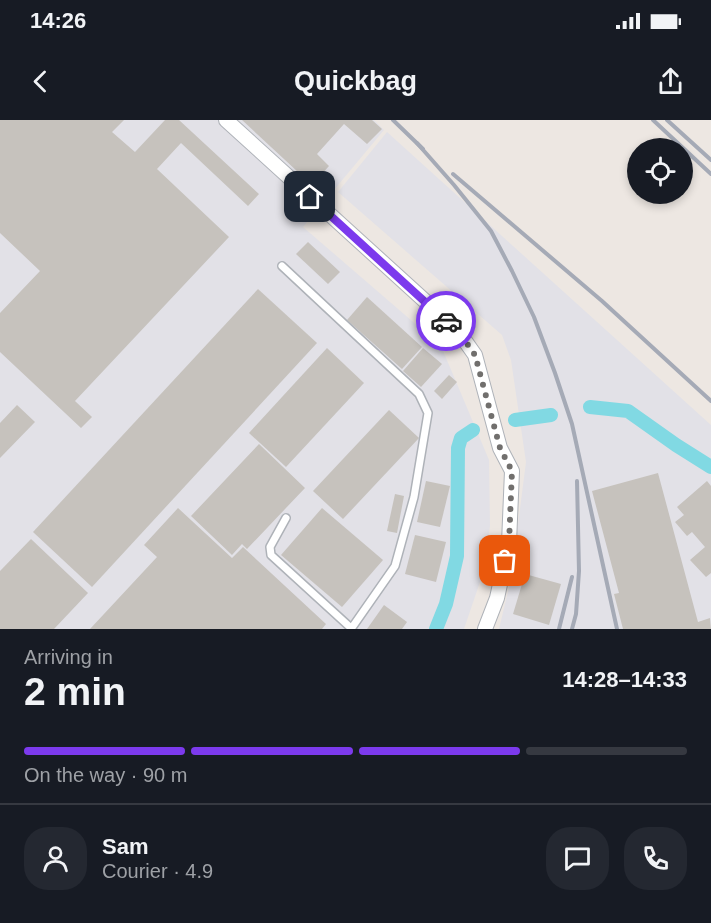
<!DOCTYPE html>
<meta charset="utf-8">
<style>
body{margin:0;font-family:Helvetica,sans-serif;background:#242831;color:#f1f3f6;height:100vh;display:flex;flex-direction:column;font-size:22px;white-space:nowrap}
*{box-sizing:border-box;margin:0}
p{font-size:20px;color:#9ea1a6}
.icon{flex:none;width:33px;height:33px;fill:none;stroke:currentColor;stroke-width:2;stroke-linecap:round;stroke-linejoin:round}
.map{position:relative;height:509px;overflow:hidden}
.panel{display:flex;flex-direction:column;background:#171b24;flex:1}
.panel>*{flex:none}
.controls{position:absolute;left:627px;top:18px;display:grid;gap:12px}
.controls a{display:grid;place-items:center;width:66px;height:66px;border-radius:50%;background:#171b24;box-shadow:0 3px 9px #0003;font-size:30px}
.pin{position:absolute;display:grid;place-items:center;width:51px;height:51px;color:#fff;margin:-26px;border-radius:12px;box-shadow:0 3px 9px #0006}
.courier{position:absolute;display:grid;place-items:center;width:60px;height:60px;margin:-30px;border:4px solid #7c3aed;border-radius:50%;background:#fff;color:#222;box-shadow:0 2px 8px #0007}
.head em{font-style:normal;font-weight:600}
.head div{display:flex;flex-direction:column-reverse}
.head{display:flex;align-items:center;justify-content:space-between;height:102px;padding:0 24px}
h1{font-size:39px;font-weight:600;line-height:45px}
.bar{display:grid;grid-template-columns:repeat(4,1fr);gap:9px 6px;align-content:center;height:72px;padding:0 24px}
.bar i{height:8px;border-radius:4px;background:#363941}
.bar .current{background:#7c3aed}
.bar p{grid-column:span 4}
.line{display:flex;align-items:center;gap:15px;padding:0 24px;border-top:2px solid #363941}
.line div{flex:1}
.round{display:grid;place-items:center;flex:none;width:63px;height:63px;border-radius:24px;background:#242831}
.status{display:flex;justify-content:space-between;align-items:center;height:42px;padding:0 30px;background:#171b24;direction:ltr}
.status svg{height:16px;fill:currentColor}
header{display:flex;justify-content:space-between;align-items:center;height:78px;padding:0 24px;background:#171b24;font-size:27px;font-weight:600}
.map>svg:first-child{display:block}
.industrial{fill:#e2e1e7}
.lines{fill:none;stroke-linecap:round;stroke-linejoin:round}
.canal{stroke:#81d9e3;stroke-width:14}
.building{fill:#c6c2bd}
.lane-casing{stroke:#aeb2b8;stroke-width:10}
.street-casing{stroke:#aeb2b8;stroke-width:16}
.lane{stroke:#fff;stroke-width:7}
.street{stroke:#fff;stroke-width:14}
.rail{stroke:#a5aab6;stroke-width:4}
.done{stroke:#716f6d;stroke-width:6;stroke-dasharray:0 10.8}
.route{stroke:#7c3aed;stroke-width:8}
</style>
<div class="status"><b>14:26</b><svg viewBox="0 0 49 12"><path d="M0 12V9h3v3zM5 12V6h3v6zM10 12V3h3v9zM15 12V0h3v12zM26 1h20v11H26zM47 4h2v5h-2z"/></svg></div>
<header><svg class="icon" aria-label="back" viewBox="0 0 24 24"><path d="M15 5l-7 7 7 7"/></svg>Quickbag<svg class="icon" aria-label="share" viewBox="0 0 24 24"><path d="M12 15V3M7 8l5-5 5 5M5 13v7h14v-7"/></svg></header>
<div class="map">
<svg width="711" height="509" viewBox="0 0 711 509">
<rect width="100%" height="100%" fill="#ede7e2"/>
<g class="industrial">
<polygon points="0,0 374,0 384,10 303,107 441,226 489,340 490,406 482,456 464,509 0,509"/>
<polygon points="387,12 711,305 711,509 499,509 511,459 526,342 511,240 502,215 338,72"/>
</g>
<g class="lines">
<g class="canal">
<polyline points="590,287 628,291 676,325 711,347"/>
<polyline points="515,300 551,295"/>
<polyline points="436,509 446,484 457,436 458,328 461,318 473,310"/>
</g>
</g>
<g class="building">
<polygon points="0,0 124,0 112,12 135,32 165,0 179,0 259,74 248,86 181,23 157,49 229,117 75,281 92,297 81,308 0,232 0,193 40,151 0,113"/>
<polygon points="242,0 372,0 382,9 367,24 344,4 317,34 329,46 312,65"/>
<polygon points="308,122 340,152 328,164 296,134"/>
<polygon points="258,169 317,223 92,467 33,412"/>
<polygon points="367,177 422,227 402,249 347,200"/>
<polygon points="327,228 364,263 286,347 249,313"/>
<polygon points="423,228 442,244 421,267 403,251"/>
<polygon points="449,255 457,262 442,279 434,271"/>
<polygon points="17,285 35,302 0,338 0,303"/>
<polygon points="389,290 419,318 343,399 313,371"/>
<polygon points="259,324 305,368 247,429 242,424 232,435 191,396"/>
<polygon points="658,353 698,502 710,498 711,509 623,509 614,474 619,473 592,371"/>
<polygon points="426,361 450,366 440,407 417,402"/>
<polygon points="707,361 711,366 711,453 706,457 690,440 705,427 692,412 687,416 675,402 684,395 677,387"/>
<polygon points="395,374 404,376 397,413 387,411"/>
<polygon points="178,388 232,438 243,427 326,504 322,509 90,509 157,437 144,425"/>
<polygon points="322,388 383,440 342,487 281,435"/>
<polygon points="415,415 446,422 436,462 405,454"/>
<polygon points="31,419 88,473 54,509 0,509 0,451"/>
<polygon points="525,454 561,464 549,505 513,494"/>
<polygon points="384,485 407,502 402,509 367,509"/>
</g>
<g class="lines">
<defs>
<g id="lane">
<polyline points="282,146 419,274 428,293 414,377 395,446 351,509"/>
<polyline points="286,398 270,427 271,435 351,508"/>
</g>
<polyline id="street" points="226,0 447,201 463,218 475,235 500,328 512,351 509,423 497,478 485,509"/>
</defs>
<use href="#lane" class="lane-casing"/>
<use href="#street" class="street-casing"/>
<use href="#lane" class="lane"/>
<use href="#street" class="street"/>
<g class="rail">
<polyline points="393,0 423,29"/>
<polyline points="653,0 711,54"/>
<polyline points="667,0 711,40"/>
<polyline points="417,23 454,65 491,111 512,151 534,197 555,253 572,304 617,509"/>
<polyline points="453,54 602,181 711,281"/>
<polyline points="559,509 572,457"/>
<polyline points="572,509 576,494 579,451 577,361"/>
</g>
</g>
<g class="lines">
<polyline class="done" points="446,201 463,218 475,235 500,328 512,351 509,423 505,441"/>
<polyline class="route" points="310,77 446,201"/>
</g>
</svg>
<div class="controls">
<a><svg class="icon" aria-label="locate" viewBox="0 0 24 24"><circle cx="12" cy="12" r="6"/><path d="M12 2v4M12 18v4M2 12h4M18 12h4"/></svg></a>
</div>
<div class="pin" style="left:505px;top:441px;background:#ea580c"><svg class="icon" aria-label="bag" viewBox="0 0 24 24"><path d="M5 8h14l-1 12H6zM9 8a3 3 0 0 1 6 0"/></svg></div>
<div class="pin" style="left:310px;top:77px;background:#1f2937"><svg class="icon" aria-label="home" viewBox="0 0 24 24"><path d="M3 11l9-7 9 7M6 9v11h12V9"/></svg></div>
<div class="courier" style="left:446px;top:201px"><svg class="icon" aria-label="car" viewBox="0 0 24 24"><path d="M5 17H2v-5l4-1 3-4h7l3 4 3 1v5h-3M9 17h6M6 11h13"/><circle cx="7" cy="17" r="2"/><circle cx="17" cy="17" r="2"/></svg></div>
</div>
<section class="panel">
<div class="head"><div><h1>2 min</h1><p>Arriving in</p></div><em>14:28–14:33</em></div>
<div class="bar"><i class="current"></i><i class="current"></i><i class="current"></i><i></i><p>On the way · 90 m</p></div>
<div class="line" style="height:108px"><a class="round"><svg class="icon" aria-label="person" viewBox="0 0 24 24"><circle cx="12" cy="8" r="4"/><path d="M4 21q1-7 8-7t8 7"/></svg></a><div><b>Sam</b><p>Courier · 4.9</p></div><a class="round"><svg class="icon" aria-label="chat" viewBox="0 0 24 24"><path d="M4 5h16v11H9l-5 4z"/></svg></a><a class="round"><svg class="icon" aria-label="phone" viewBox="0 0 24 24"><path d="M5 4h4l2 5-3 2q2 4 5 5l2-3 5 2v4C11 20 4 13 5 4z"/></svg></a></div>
</section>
